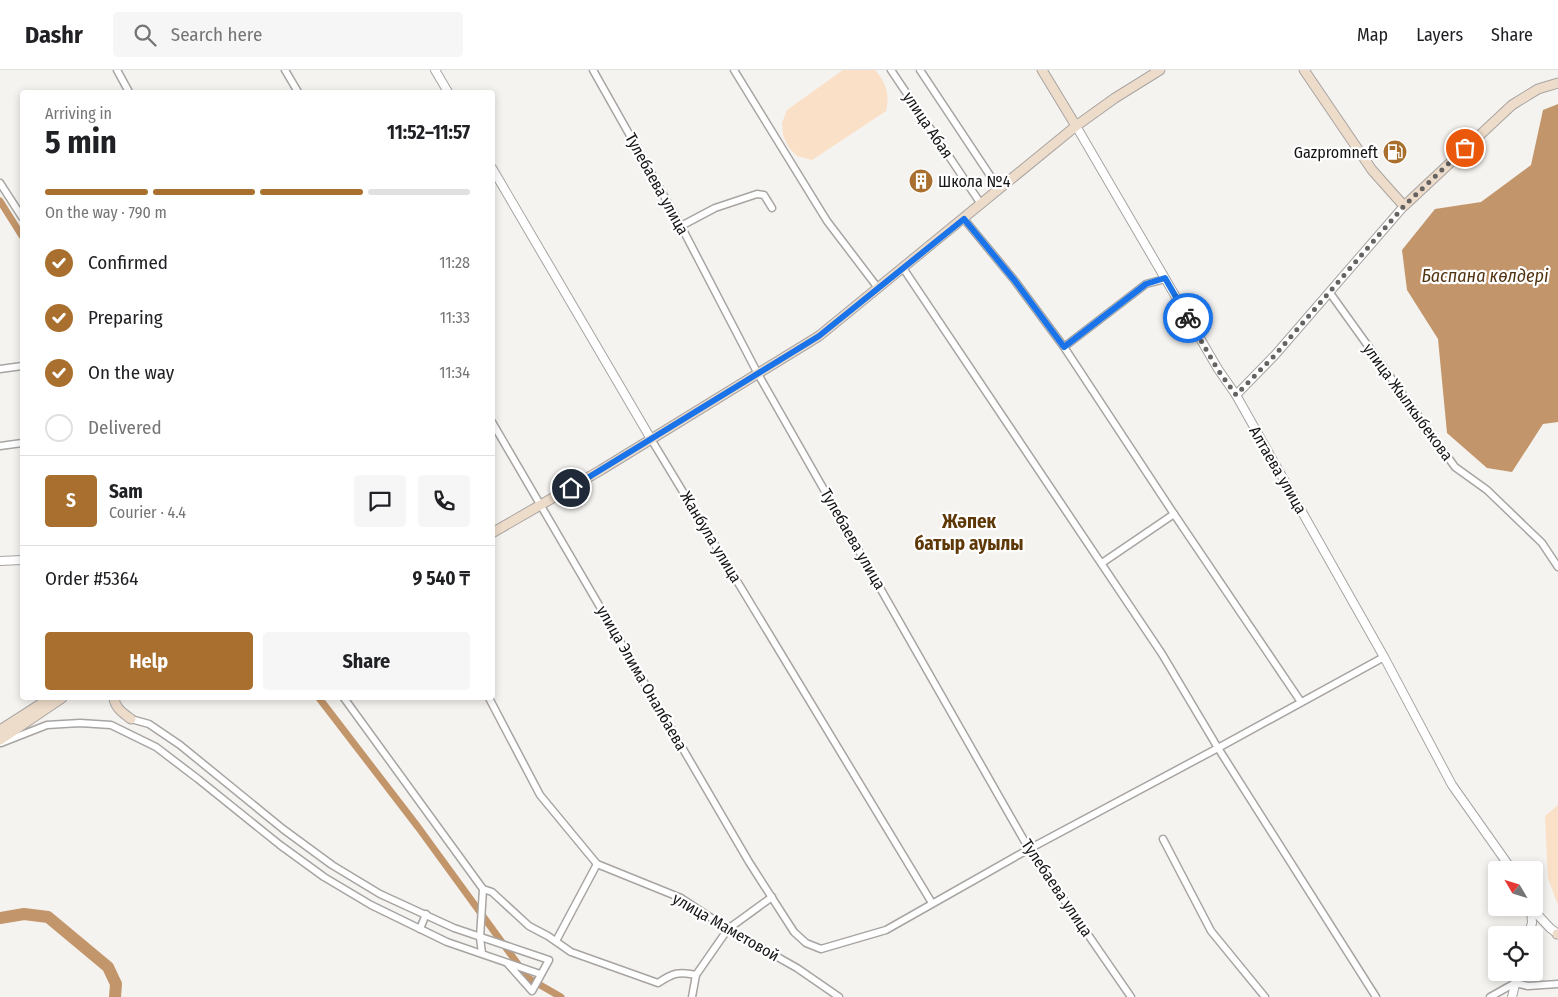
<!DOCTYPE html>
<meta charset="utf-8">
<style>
body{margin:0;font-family:"Fira Sans Condensed",sans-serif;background:#f6f6f6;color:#202124;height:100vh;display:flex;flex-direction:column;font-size:19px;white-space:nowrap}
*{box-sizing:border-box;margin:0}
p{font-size:16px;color:#757577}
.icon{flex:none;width:28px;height:28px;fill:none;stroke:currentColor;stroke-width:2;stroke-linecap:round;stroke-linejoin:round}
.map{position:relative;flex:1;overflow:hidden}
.side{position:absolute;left:20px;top:20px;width:475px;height:610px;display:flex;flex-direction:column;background:#fff;border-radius:5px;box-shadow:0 2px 8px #0003}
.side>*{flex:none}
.needle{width:32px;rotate:308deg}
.tools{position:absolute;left:1488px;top:791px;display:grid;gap:10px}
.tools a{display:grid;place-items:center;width:55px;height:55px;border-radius:5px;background:#fff;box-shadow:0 2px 8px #0003;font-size:25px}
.pin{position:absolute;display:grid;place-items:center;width:42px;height:42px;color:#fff;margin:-21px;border:2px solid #fff;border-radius:50%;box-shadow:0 1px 5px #0007}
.courier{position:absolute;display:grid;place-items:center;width:50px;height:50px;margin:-25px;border:4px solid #1a73e8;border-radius:50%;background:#fff;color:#222;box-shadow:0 1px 6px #0007}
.headline em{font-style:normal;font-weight:700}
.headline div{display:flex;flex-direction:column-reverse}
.headline{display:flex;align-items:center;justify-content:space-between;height:85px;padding:0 25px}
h1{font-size:32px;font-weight:700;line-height:38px}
.bar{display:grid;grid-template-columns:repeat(4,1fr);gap:8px 5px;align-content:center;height:60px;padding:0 25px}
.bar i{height:6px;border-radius:4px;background:#e0e0e0}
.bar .current{background:#a96f2e}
.bar p{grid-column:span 4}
.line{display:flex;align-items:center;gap:12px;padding:0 25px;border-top:1px solid #e0e0e0}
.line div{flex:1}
.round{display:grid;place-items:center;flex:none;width:52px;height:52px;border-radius:5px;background:#f6f6f6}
ol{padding:0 25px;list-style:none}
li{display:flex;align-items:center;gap:15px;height:55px}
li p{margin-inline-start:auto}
li .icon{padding:5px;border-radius:50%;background:#a96f2e;color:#fff;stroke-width:4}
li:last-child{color:#757577}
li i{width:28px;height:28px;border:2px solid #e0e0e0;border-radius:50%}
.button{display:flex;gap:10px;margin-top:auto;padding:10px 25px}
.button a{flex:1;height:58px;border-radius:5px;background:#a96f2e;color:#fff;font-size:20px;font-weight:700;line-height:58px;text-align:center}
.button a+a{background:#f6f6f6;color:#202124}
header{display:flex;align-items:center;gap:30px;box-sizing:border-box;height:70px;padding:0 25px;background:#fff;border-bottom:1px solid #e0e0e0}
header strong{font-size:24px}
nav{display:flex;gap:28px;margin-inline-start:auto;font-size:18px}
.search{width:350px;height:45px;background:#f6f6f6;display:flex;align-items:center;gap:12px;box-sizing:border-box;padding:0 18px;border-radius:5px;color:#757577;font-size:19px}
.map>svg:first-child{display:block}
.green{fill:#fae0c7}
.water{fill:#c2956a}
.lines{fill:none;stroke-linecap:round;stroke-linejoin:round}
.canal{stroke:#c2956a;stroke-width:7}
.river{stroke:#c2956a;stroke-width:12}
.minor-casing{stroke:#a7a4a2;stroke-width:9}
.tertiary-casing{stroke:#a7a4a2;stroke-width:10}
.secondary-casing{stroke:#a7a4a2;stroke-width:11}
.minor{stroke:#fff;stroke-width:6}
.tertiary{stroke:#fff;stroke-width:8}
.secondary{stroke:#eedcca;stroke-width:9}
.done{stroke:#646362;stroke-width:5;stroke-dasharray:0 9}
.route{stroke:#1a73e8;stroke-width:6}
.labels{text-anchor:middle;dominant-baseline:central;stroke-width:4.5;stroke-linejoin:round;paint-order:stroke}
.street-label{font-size:16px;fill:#161515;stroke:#fff}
.poi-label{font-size:16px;fill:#161515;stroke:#fff;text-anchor:end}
.water-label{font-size:18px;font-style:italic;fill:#523310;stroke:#fff}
.quarter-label{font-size:19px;font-weight:bold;fill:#5e3807;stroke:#fff}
</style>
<header>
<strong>Dashr</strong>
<div class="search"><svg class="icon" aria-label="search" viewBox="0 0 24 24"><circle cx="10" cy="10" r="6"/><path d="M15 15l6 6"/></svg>Search here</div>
<nav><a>Map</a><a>Layers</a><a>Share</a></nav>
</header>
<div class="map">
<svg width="1558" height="927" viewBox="0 0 1558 927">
<rect width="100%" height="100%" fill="#f5f3f0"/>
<g class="green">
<path d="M843,0H875C886,12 890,25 886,41L812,90L797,86L789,78L783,65L782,53L787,40Z"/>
<polygon points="1558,735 1558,832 1557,833 1548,808 1545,746"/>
</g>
<polygon class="water" points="1558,34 1558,352 1543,354 1512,402 1487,398 1447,363 1438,269 1407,220 1402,180 1435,139 1481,132 1531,95 1543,40"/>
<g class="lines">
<g class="canal">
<polyline points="0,131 22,166"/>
<polyline points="319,628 418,757 528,908 561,927"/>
</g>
<polyline class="river" points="0,848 24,844 48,847 108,897 116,914 115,927"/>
<defs>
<g id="minor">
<polyline points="117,0 129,22"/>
<polyline points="285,0 298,22"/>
<polyline points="593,0 681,156 758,304 1029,779 1131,927"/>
<polyline points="734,0 827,151 878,218"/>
<polyline points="891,0 981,134"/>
<polyline points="920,0 999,119"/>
<polyline points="0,113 22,147"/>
<polyline points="964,149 1015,211 1064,277 1174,444 1301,632"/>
<polyline points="681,156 715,138 757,124 764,125 772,138"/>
<polyline points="903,198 1162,584 1218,678 1376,927"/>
<polyline points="1330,223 1455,397 1487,420 1542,473 1558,497"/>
<polyline points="1064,277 1146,214 1165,209"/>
<polyline points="0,299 22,296"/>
<polyline points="492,352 749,792 794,862 806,873 821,879 886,860 1029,779 1218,678 1384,587"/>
<polyline points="651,369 932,833"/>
<polyline points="0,376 22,373"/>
<polyline points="1102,493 1174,444"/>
<polyline points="344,628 483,819 480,868 482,883"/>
<polyline points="489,628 540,725 597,794 681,828 728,859 797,898 839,927"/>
<polyline points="131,649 149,654 180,675 283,759 332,795 380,824 454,858 549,890 532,921 508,894"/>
<polyline points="1,673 47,655 80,653 111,655 156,677 198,709 280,775 324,807 371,835 447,872 540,904"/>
<polyline points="1163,769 1211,861 1265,927"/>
<path d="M483,819L492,822L529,856L548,866L571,882L658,913C673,903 679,901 696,905"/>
<polyline points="420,859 426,844"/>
<polyline points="556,871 597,794"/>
<polyline points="692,927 696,905 728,859 772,827"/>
<polyline points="1490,927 1515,913 1528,916 1558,914"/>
</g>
<g id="tertiary">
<polyline points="435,0 448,22"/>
<polyline points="1076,56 1218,299 1236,325 1384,587 1452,715 1512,800"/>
<polyline points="492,98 651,369"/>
<polyline points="1236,325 1275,285 1404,136"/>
<polyline points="0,491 22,490"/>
<polyline points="1531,842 1536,843 1550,858 1558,864"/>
<polyline points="1528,865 1532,853 1531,838"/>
<polyline points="1512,927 1518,902"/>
</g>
<g id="secondary">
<polyline points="1042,0 1076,56"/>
<polyline points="1304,0 1372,100 1404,136 1512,35 1538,19 1558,13"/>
<polyline points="492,463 601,400 819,266 1076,56 1115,28 1160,0"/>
<path d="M114,628C115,638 123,643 131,649"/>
<polyline points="0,660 50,628"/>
<polyline points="0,670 62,628"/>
<polyline points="1557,864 1558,864"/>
</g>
</defs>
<use href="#minor" class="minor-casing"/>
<use href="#tertiary" class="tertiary-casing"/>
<use href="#secondary" class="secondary-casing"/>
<use href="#minor" class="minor"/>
<use href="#tertiary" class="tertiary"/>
<use href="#secondary" class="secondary"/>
</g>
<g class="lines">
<polyline class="done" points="1188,248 1218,300 1236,325 1275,285 1404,136 1465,78"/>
<polyline class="route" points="571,418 819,266 964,149 1015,211 1064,277 1146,214 1165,208 1188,248"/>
</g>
<defs>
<symbol id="fuel-disc" viewBox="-11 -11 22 22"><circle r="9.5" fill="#a96f2e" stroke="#fff"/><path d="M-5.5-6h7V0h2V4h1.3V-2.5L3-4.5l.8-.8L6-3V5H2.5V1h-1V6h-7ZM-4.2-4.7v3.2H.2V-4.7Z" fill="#fff"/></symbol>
<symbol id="building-disc" viewBox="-11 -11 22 22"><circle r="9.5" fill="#a96f2e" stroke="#fff"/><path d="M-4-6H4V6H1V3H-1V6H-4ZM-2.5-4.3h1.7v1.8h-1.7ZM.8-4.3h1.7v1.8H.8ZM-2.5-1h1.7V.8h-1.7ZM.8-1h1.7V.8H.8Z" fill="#fff"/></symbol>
</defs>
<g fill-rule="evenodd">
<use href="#fuel-disc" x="1381" y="68" width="28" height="28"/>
<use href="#building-disc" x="907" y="97" width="28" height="28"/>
</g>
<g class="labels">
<g class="street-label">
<text transform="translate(928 55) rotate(56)">улица Абая</text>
<text transform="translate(657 114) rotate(61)">Тулебаева улица</text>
<text transform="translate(1408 332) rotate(54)">улица Жылкыбекова</text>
<text transform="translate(1278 400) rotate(60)">Алтаева улица</text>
<text transform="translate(711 467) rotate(59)">Жанбула улица</text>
<text transform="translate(853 469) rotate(60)">Тулебаева улица</text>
<text transform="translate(642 608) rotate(60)">улица Элима Оналбаева</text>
<text transform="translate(1057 818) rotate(56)">Тулебаева улица</text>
<text transform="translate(726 857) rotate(30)">улица Маметовой</text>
</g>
<g class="poi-label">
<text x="1378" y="82">Gazpromneft</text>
<text x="938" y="111" text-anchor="start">Школа №4</text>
</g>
<g class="water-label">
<text x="1485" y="206">Баспана көлдері</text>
</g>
<g class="quarter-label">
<text x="969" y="451">Жәпек<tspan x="969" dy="22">батыр ауылы</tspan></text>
</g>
</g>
</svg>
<div class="tools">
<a><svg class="needle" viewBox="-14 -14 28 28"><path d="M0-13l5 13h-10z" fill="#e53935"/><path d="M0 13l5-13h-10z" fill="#757577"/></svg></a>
<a><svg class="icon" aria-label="locate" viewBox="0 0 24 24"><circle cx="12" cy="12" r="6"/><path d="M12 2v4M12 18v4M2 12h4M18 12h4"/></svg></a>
</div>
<div class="pin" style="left:1465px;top:78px;background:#ea580c"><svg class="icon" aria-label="bag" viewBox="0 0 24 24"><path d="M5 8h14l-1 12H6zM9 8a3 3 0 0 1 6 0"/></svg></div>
<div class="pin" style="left:571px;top:418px;background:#1f2937"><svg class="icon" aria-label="home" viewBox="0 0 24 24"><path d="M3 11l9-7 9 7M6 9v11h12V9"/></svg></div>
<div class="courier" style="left:1188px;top:248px"><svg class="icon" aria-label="bike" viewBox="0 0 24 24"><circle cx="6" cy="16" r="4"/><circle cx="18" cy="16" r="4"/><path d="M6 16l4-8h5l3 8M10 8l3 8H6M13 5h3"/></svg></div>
<section class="side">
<div class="headline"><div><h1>5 min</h1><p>Arriving in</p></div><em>11:52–11:57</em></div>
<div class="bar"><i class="current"></i><i class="current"></i><i class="current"></i><i></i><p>On the way · 790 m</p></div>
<ol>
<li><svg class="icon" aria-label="check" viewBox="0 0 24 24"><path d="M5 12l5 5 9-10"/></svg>Confirmed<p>11:28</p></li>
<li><svg class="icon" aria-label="check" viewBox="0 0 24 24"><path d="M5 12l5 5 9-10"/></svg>Preparing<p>11:33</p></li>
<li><svg class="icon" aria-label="check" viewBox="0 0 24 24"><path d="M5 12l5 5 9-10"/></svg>On the way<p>11:34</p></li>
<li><i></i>Delivered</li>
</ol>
<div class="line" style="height:90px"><b class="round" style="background:#a96f2e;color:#fff">S</b><div><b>Sam</b><p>Courier · 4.4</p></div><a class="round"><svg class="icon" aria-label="chat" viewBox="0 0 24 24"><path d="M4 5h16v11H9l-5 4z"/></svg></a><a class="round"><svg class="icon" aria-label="phone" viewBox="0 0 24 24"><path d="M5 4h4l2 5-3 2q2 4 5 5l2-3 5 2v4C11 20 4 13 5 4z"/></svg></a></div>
<div class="line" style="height:65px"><div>Order #5364</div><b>9 540 ₸</b></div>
<div class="button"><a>Help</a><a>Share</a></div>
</section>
</div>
